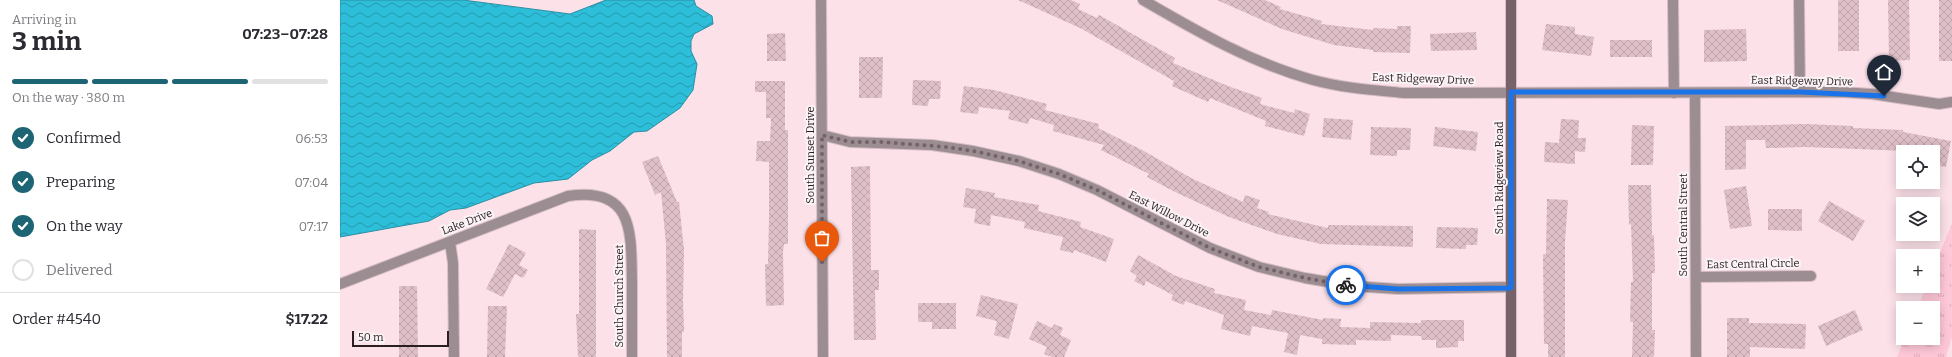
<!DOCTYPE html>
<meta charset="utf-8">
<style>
body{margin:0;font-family:Bitter,serif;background:#f7f7f7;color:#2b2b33;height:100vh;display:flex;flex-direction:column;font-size:15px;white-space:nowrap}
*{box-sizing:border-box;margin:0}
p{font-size:13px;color:#7c7c81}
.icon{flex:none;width:22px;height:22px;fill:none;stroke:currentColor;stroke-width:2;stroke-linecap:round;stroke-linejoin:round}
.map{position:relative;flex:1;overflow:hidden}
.drawer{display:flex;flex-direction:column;background:#fff;width:340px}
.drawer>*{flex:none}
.fabs{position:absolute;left:1556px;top:145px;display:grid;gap:8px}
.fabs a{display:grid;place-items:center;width:44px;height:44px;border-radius:0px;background:#fff;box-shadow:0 2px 10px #0003;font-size:20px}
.scale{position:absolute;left:12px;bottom:10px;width:97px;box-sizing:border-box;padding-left:4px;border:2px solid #2a1e22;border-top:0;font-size:11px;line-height:14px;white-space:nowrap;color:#2a1e22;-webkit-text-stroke:3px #fbf4f6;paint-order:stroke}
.pin{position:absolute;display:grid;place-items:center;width:34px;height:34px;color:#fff;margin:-41px -17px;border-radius:50% 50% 50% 0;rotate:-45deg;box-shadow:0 0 4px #0007}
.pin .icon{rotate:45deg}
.courier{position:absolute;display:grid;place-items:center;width:40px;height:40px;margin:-20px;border:3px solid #1a73e8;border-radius:50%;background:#fff;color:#222;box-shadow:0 1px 5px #0007}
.headline em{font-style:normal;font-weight:700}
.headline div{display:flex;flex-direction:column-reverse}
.headline{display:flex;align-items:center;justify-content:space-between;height:68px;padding:0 12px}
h1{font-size:26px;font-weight:700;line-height:30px}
.bar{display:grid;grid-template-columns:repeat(4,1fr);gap:6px 4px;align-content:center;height:48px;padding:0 12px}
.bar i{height:5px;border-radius:3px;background:#e1e1e2}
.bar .current{background:#1d6574}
.bar p{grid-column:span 4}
.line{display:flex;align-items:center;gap:10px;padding:0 12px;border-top:1px solid #e1e1e2}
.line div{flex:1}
ol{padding:0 12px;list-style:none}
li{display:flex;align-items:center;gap:12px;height:44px}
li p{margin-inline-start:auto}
li .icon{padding:4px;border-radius:50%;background:#1d6574;color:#fff;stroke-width:4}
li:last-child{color:#7c7c81}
li i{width:22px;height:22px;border:2px solid #e1e1e2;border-radius:50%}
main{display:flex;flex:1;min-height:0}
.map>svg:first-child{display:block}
.grass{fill:url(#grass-tufts)}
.water{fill:url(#water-waves);stroke:#2c8ea2}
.building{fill:url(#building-cross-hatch)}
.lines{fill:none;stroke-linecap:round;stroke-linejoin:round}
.street-casing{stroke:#d6bec5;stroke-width:12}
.secondary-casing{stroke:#d6bec5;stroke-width:12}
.street{stroke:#9b8d91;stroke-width:10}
.secondary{stroke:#766268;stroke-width:10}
.done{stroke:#746268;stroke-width:4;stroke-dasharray:0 7.2}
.route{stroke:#1a73e8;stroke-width:5}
.labels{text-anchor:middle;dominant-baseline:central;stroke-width:4;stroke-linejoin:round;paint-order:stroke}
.street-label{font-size:11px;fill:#2a1e22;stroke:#fbf4f6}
</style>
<main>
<section class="drawer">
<div class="headline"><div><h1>3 min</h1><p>Arriving in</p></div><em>07:23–07:28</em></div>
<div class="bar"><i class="current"></i><i class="current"></i><i class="current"></i><i></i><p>On the way · 380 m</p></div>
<ol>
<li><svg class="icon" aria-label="check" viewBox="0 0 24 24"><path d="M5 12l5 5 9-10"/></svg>Confirmed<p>06:53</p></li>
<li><svg class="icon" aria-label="check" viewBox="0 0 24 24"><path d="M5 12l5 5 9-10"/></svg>Preparing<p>07:04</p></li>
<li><svg class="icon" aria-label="check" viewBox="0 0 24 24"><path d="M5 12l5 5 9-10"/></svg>On the way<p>07:17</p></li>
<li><i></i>Delivered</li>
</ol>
<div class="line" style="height:52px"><div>Order #4540</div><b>$17.22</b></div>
</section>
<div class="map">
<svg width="1612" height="357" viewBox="0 0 1612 357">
<defs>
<pattern id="grass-tufts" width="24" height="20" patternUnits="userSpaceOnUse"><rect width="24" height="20" fill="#ffc8d8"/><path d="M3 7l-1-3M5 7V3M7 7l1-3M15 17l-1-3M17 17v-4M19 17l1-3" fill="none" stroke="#dbabb9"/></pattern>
<pattern id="water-waves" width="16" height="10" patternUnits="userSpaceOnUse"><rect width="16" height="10" fill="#2dbed9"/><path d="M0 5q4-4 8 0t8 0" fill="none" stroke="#279ab0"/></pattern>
<pattern id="building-cross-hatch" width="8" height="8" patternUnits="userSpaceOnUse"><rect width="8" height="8" fill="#dfbfc8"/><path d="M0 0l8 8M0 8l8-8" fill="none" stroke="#c0a4ac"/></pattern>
</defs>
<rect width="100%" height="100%" fill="#fce1e9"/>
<polygon class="grass" points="1612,223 1612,337 1606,357 1557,357 1565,338 1593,338 1593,308 1578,308 1586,286 1593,286 1593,270"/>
<polygon class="water" points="0,0 123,0 230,14 266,0 354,0 356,6 372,16 373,24 354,34 351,41 351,51 357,64 353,90 340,108 307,131 294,132 270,151 252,160 228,179 194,183 126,208 110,210 89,221 0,237"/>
<g class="building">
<polygon points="678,0 731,0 740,4 738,9 757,18 759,15 835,58 833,63 888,86 922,98 920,104 954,113 955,109 970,114 964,136 925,126 926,121 870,98 868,102 832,86 834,81 740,28"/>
<polygon points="877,0 925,0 941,7 940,9 982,21 981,24 1033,30 1033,28 1057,29 1057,26 1071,26 1070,53 1033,52 1033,50 994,45 942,29"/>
<rect x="1498" y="0" width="21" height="51"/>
<polygon points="1548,0 1569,0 1570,60 1549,61"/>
<rect x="1599" y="0" width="13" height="61"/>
<polygon points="1206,24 1235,27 1235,34 1254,37 1251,56 1202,50"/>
<polygon points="1406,29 1407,61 1364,62 1364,30"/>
<polygon points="1136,32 1137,50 1091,51 1090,34"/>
<polygon points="445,33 446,61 427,61 427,34"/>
<rect x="1270" y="40" width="42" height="17"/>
<polygon points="519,57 543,57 542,98 519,98"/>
<polygon points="573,80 601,81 600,99 589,99 588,106 572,105"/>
<polygon points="415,81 445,81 445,130 448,130 448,244 444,244 443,252 444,305 426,306 425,264 428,264 429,217 429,162 416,161 417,141 430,141 431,118 426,118 426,92 415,92"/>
<polygon points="624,86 654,90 707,104 705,110 759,124 758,128 804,151 851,178 903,202 905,195 920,200 917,208 929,212 928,214 988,228 988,225 1073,226 1073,247 981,244 937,234 889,217 833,191 807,177 809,174 761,150 764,145 713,131 714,125 690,118 688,124 668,119 670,111 639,107 638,114 620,112"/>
<polygon points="984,118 1013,120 1011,140 982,137"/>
<polygon points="1221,119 1239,120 1238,138 1246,138 1245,152 1235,151 1235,164 1204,162 1205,142 1219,143"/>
<polygon points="1465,124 1513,126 1513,128 1563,130 1563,132 1611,141 1606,167 1593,165 1593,152 1466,147 1426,148 1425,140 1406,140 1406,169 1385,170 1385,126"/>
<polygon points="1292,125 1314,126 1313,165 1291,165"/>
<polygon points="1031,127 1071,128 1070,150 1057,150 1057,156 1030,155"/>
<polygon points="1095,127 1138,132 1136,151 1093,146"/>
<polygon points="318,156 337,202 339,202 344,250 343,300 344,332 342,332 342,357 327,357 326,244 321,192 315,195 302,162"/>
<polygon points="530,166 531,270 539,270 539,290 535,290 536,340 514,340 511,167"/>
<polygon points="1288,185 1311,185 1312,235 1314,235 1315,273 1312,273 1312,330 1315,330 1314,357 1292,357 1293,322 1290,322 1291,282 1293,282 1291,224 1289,225"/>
<polygon points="1406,186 1412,226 1390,229 1384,190"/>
<polygon points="626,188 655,193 654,197 699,205 698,211 741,222 740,227 774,239 766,262 734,250 733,253 720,250 723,237 684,228 685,222 651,215 650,226 634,223 636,209 623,207"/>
<polygon points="1207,199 1228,200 1225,241 1225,357 1208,357 1208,344 1204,344 1203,254 1206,254"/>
<polygon points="1489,201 1525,221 1513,241 1478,221"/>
<polygon points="1428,209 1462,209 1462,231 1428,230"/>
<polygon points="1097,227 1138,228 1137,245 1126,245 1126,249 1096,248"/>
<polygon points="239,229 256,230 256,357 238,357 236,314 239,314"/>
<polygon points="169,244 186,253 179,265 188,270 183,278 175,274 163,297 146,289"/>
<polygon points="798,255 836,276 875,289 874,293 906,300 904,310 931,315 932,310 983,320 983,318 1001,319 1000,327 1030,328 1030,322 1081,323 1081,320 1124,320 1124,341 1118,341 1118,347 1096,348 1096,340 1082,340 1081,336 1051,335 1051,341 1016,340 1016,345 982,344 982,339 960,335 957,355 944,352 948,333 912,326 910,336 881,329 884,315 845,301 844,305 831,300 833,295 806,281 804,286 794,281 797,276 790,271"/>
<polygon points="59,286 77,286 78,357 59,357"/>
<polygon points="641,295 678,304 669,339 654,335 657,321 636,316"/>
<polygon points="578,303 616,303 616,329 592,329 592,322 578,322"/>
<polygon points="148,306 167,306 165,357 147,357"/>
<polygon points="1515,310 1523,330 1486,346 1478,326"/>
<polygon points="1387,318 1409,318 1409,323 1466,324 1465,349 1410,347 1410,357 1387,357"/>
<polygon points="697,321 712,328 714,324 723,328 720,335 731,340 724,357 712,357 704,354 707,347 689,339"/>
</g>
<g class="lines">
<defs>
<g id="street">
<polyline points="481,0 483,357"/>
<path d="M803,0C858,32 912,63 973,80C1003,88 1033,90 1064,93L1500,92L1532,94L1599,104L1612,102"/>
<polyline points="1333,0 1334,93"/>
<polyline points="1459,0 1460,92"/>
<polyline points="1355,93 1356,357"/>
<polyline points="482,135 510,142 592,145 633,151 679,161 719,174 757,190 870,248 919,267 965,278 1012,286 1058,289 1171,287"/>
<polyline points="110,242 113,263 114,357"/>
<polyline points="1356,277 1471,276"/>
<path d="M0,284L228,196C295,186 291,234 292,283C292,308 292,332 292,357"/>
</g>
<polyline id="secondary" points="1171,357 1171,0"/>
</defs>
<use href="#street" class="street-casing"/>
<use href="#secondary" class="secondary-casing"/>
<use href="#street" class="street"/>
<use href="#secondary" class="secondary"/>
</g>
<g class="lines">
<polyline class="done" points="482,262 482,135 510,142 542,142 606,147 633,151 679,161 719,174 757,190 870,248 919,267 965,278 1006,285"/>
<polyline class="route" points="1006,285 1058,289 1171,288 1171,92 1460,92 1544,96"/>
</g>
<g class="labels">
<g class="street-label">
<text transform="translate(1083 79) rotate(2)">East Ridgeway Drive</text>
<text transform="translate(1462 81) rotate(1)">East Ridgeway Drive</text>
<text transform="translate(470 155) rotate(-90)">South Sunset Drive</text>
<text transform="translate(1159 178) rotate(-90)">South Ridgeview Road</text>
<text transform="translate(829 214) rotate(27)">East Willow Drive</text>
<text transform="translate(127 222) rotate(-21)">Lake Drive</text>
<text transform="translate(1343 225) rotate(-90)">South Central Street</text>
<text transform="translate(1413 264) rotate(-1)">East Central Circle</text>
<text transform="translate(279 296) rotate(-90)">South Church Street</text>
</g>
</g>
</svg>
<div class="fabs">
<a><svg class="icon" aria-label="locate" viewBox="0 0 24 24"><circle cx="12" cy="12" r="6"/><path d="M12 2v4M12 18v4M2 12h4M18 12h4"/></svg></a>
<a><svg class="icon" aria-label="layers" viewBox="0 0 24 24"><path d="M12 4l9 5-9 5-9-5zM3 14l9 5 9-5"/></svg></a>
<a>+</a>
<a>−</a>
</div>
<div class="scale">50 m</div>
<div class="pin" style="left:482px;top:262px;background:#ea580c"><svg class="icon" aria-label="bag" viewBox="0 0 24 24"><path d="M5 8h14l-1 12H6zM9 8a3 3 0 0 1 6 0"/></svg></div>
<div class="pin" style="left:1544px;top:96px;background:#1f2937"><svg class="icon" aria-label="home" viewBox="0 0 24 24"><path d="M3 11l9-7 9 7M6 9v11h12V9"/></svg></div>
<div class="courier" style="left:1006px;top:285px"><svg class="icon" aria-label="bike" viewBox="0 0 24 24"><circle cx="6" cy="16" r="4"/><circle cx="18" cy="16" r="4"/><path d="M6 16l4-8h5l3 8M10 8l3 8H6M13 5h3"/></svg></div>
</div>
</main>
